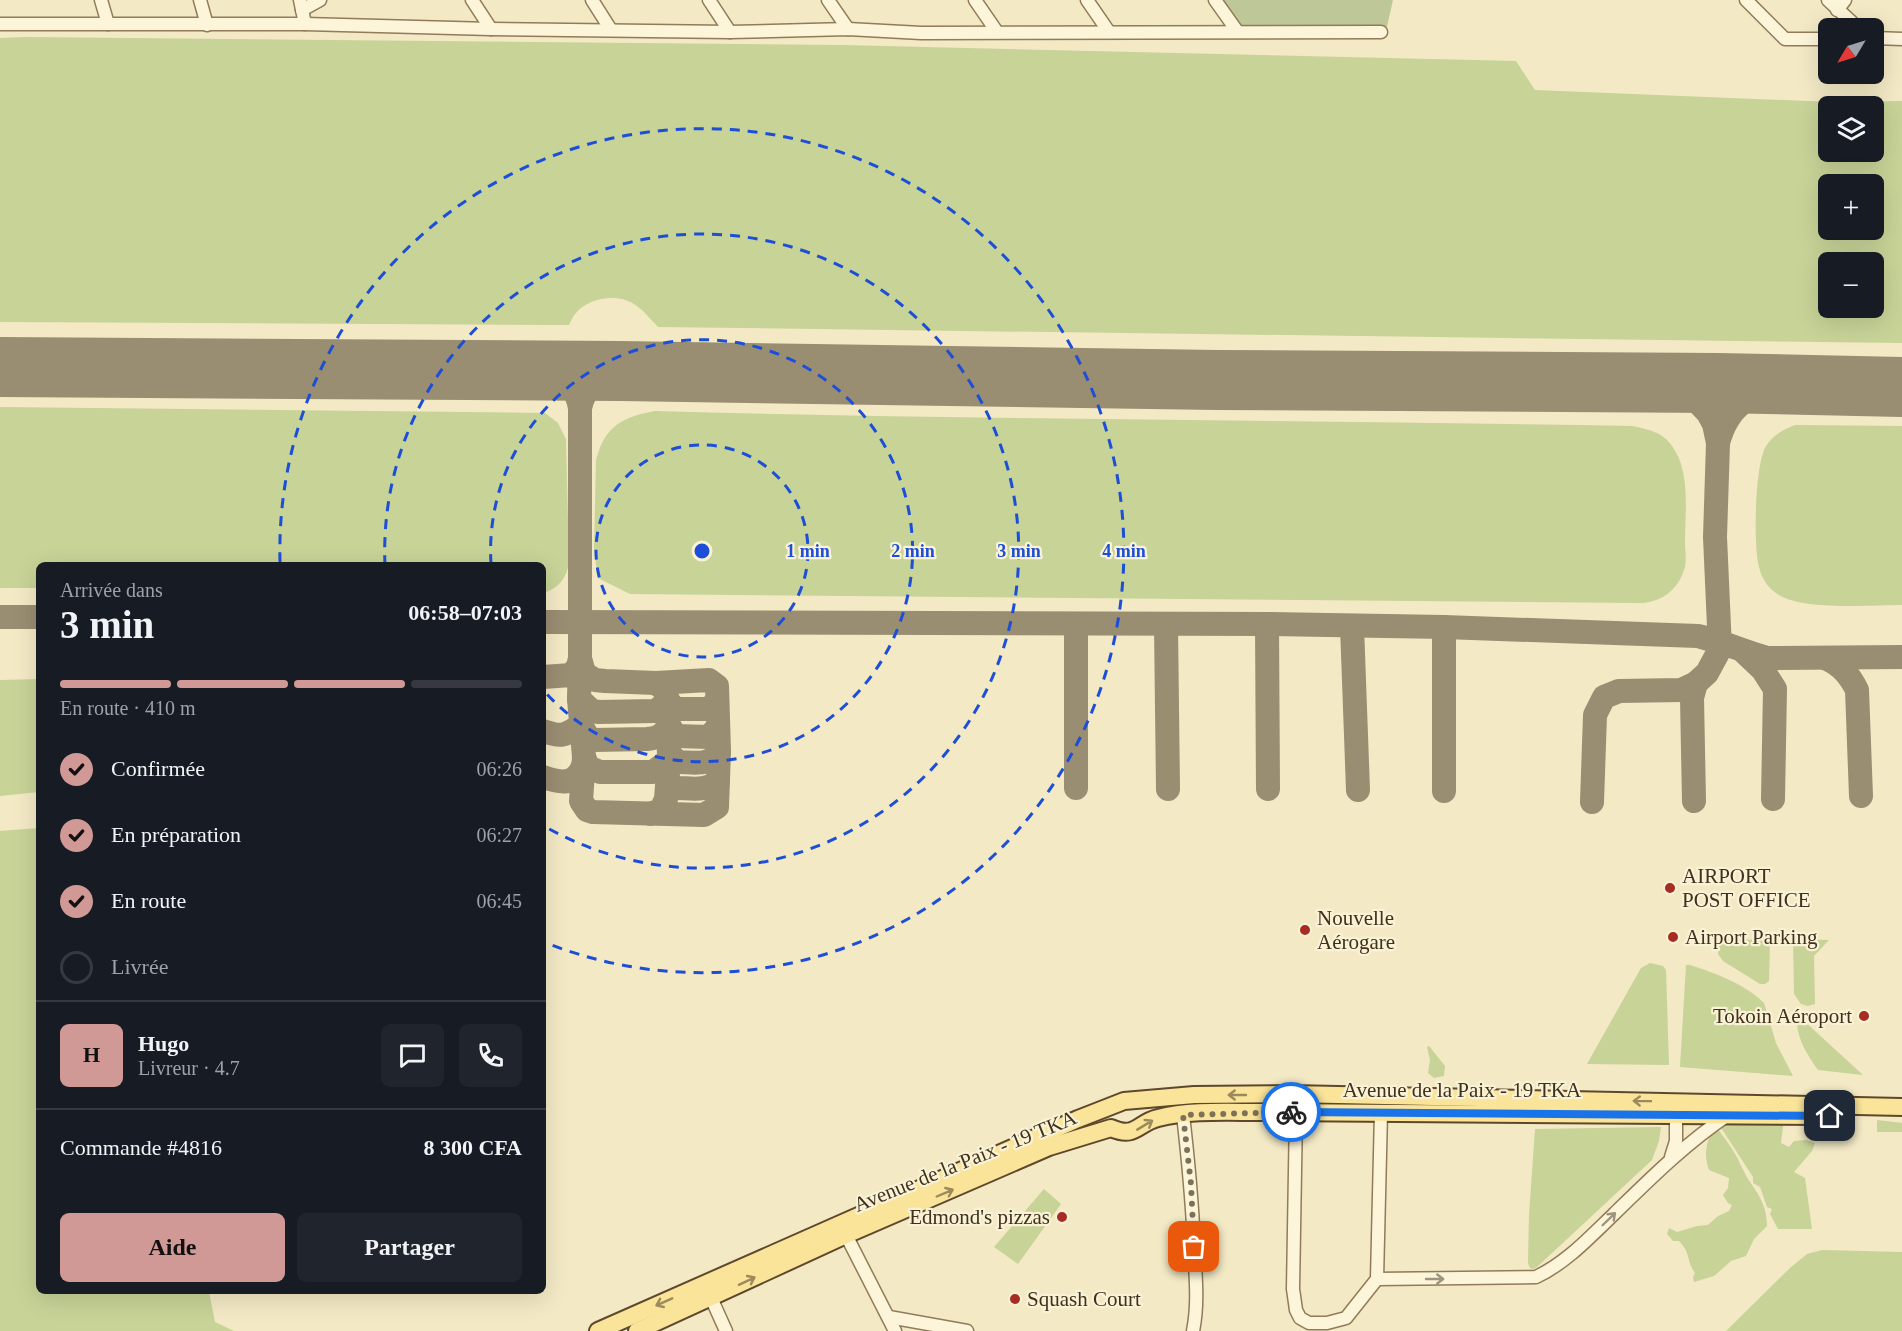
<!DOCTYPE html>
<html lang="fr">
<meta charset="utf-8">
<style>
body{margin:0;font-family:Georgia,serif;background:#20242c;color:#f1f3f6;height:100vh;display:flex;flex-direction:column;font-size:22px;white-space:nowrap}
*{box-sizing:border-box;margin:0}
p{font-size:20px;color:#9ea1a6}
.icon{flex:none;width:33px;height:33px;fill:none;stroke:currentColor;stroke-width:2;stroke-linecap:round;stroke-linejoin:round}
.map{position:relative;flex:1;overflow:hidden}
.side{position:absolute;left:36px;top:562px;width:510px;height:732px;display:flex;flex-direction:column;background:#171b24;border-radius:9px;box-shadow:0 6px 24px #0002}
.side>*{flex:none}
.needle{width:39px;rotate:232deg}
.tools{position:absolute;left:1818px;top:18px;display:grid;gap:12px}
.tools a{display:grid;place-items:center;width:66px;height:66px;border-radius:9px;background:#171b24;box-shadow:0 6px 24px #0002;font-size:30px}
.pin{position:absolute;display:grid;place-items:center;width:51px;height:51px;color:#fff;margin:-26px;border-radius:12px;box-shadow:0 3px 9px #0006}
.courier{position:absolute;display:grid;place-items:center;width:60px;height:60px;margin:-30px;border:4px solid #1a73e8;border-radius:50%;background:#fff;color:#222;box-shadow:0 2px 8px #0007}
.head em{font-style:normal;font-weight:800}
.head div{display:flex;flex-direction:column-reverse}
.head{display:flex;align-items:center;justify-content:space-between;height:102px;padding:0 24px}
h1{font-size:39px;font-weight:800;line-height:45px}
.bar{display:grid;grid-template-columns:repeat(4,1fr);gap:9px 6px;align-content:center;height:72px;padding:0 24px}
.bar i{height:8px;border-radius:4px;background:#363941}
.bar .on{background:#d09996}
.bar p{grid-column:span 4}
.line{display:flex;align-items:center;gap:15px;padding:0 24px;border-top:2px solid #363941}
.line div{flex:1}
.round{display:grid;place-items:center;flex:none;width:63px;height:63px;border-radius:9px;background:#20242c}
ol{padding:0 24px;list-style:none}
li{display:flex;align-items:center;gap:18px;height:66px}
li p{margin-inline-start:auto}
li .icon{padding:6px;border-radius:50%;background:#d09996;color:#111;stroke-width:4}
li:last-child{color:#9ea1a6}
li i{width:33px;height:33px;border:3px solid #363941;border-radius:50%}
.action{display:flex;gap:12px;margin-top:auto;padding:12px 24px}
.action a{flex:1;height:69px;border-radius:9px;background:#d09996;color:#111;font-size:24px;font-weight:800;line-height:69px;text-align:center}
.action a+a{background:#20242c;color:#f1f3f6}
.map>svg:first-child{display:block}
.green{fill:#c7d397;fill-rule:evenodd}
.cemetery{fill:#bdc797}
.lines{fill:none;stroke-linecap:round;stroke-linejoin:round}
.taxiway{stroke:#998d72;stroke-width:24}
.runway{stroke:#998d72;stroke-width:60}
.minor-casing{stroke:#917b58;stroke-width:15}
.major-casing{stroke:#5e482d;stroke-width:20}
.minor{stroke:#fcf5da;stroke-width:12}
.major{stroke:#fae499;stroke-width:16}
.oneway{stroke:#9c8a5c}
.oneway2{stroke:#9e937c}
.done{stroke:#7e7158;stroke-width:6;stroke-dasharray:0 10.8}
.route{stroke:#1a73e8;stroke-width:8}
.ring{fill:none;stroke:#1d4ed8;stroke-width:3;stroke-dasharray:10 8}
.poi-dot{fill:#a72c21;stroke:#f9f2d5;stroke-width:2}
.labels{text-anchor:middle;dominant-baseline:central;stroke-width:4.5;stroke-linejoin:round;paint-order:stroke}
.poi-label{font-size:21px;fill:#3f311e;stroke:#f9f2d5;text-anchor:start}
.street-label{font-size:21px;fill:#3f311e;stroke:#f9f2d5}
.centre{fill:#1d4ed8;stroke:#f9f2d5;stroke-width:3}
.ring-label{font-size:18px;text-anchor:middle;font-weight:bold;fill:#1d4ed8;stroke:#f9f2d5;stroke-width:4.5;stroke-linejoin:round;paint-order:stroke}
</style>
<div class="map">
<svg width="1902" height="1331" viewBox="0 0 1902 1331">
<rect width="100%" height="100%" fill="#f3e9c5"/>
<g class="green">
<path d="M25,37L842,45L1516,61L1535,90L1832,102L1902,101V343L658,327C651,320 645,312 637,306C621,293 590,296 576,313C573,316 571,321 569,325L0,322V38ZM1828,106H1874V152H1828ZM1828,184H1874V230H1828ZM1828,262H1874V308H1828Z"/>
<path d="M0,407L545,413L558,423L566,439L569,562C567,578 558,589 543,593V566H39V588H0Z"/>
<path d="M655,411C980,420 1306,420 1632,426C1647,429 1663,432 1672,446C1691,472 1685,512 1685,542C1685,551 1687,562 1684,570C1678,589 1663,601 1643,603L630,594L598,578L594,550L596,460C605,426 622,417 655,411Z"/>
<path d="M1795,425L1902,426V605C1871,605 1800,611 1776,593C1768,588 1761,577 1759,567C1753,545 1755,464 1766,446C1773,435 1784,429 1795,425Z"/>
<polygon points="39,679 39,792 0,796 0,680"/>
<polygon points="39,828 39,1292 209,1292 215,1322 234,1331 0,1331 0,831"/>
<polygon points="1718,939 1770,940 1769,981 1765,984 1760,984 1723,961 1718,954"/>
<polygon points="1793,939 1829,940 1814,956 1815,1004 1808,1006 1801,1004 1794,994"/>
<polygon points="1650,963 1663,966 1666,970 1669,1065 1587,1064 1641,968"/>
<path d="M1686,965H1690C1715,973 1745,984 1764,1003L1776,1043L1793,1076L1680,1067Z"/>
<path d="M1800,1020H1803L1863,1075L1818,1070C1808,1056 1799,1042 1797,1025Z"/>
<polygon points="1429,1046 1445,1066 1444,1076 1434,1078 1428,1073 1430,1060 1427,1047"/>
<polygon points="1784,1119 1781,1143 1789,1147 1794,1141 1806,1140 1815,1143 1812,1151 1794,1172 1805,1178 1812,1229 1778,1229 1770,1214 1772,1209 1767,1207 1760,1187 1753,1183 1753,1177 1718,1123"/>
<polygon points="1877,1120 1902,1123 1902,1132 1877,1132"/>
<path d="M1716,1125C1720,1134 1727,1140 1732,1149C1739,1159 1743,1172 1750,1182C1760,1196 1767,1208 1767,1226L1754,1239L1746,1256L1731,1261L1714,1276L1694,1282L1693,1277L1695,1273C1686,1260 1691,1253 1679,1241H1673L1667,1234L1669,1228L1677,1232L1697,1226L1708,1225L1718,1216L1729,1211L1732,1205L1728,1203L1723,1195L1728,1188L1729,1178L1709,1170C1705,1159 1705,1149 1709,1138L1704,1135Z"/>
<polygon points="1661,1127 1659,1141 1652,1160 1537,1267 1533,1269 1530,1268 1528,1263 1529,1215 1535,1129"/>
<polygon points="1044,1189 1061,1204 1018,1264 994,1247"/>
<polygon points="1822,1250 1902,1252 1902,1331 1726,1331 1790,1268 1807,1254"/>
</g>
<polygon class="cemetery" points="1222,0 1393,0 1386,31 1242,27"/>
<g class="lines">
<g class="taxiway">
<path d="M549,372C567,377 577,390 580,408C585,386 598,376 620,371"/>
<path d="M1718,443C1728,405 1750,393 1786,386"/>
<polyline points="0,617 39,617"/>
<path d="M543,622L1267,624L1444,627L1698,636C1722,642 1744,651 1767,658L1902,657"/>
<polyline points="1166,624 1168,789"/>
<polyline points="1267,624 1268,789"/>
<polyline points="1352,626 1358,790"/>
<polyline points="1744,652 1763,670 1775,689 1773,799"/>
<path d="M1827,659C1842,666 1850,676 1857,690L1861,796"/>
<polyline points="543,677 571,675 578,667 580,658 584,673 595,680 605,681 656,683 709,680 717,686 719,751 717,807 704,815 593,812 587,810 581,801 584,757 579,699 580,658 580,408"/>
<polyline points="579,699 592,711 599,712 656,711 668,701 675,709"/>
<polyline points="668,713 675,709 709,709 717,701"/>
<polyline points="669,726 676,736 709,737 717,728"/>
<path d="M543,731C563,738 565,735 581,725L588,737L594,740L647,739C659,738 662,735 669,726"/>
<path d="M669,754L678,762C693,762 711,767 719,751"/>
<polyline points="584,757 588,767 600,772 653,772 669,760"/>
<path d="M543,777C560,783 575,786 583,766"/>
<path d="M668,782L676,788C690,788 707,792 718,781"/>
<polyline points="1076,788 1076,624"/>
<polyline points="1444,791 1444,627"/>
<polyline points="1694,801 1692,698 1696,683"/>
<polyline points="1592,802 1595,715 1604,697 1619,691 1681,690 1696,683 1707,673 1720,649 1715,537 1718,443 1714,424 1708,413 1691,395 1675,388 1656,384"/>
<polyline points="650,814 661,810 666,799 669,760 668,701 665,690 656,683"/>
</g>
<polyline class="runway" points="0,367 620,371 1217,380 1718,383 1902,387"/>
<defs>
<g id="minor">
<polyline points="101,0 108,24"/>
<polyline points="200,0 207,25"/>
<polyline points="300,0 305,24"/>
<polyline points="472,0 491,29"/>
<polyline points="592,0 611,30"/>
<polyline points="709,0 730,32"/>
<polyline points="828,0 848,29"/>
<polyline points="975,0 997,32"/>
<polyline points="1087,0 1109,32"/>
<polyline points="1215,0 1237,31"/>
<polyline points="1746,0 1785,39 1828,39"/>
<polyline points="1828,0 1858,28"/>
<polyline points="302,10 320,0"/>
<polyline points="1837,10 1845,0"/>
<polyline points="0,24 305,24 491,29 730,32 848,29 921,33 1381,32"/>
<polyline points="1874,38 1902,39"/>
<polyline points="1296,1112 1293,1289 1296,1310 1300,1318 1309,1323 1327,1323 1346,1318 1377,1279 1381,1112"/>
<path d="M1183,1115C1188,1158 1192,1200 1194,1244C1195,1273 1199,1301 1193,1331"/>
<polyline points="1671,1157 1676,1141 1676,1114"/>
<polyline points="846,1235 895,1331"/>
<path d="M1377,1279L1536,1277C1566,1263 1590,1237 1614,1214C1650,1179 1686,1143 1728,1115"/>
<polyline points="708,1291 726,1331"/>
<polyline points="889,1317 967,1331"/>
</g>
<g id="major">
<polyline points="598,1331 1078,1119 1124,1101 1194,1095 1291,1094 1902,1107"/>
<path d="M637,1331L846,1235L1049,1147L1111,1128C1136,1139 1137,1123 1158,1118C1190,1110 1225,1112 1258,1112L1825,1116"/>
</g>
</defs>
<use href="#minor" class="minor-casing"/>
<use href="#major" class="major-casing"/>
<use href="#minor" class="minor"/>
<use href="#major" class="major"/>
</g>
<defs><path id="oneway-shaft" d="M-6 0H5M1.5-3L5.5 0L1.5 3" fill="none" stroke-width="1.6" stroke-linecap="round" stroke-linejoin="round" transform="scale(1.5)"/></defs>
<g class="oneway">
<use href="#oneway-shaft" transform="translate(1237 1095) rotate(180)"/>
<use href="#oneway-shaft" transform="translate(1642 1101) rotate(-179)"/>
<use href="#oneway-shaft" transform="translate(1145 1125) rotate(-31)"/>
<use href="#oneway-shaft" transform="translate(945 1193) rotate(-23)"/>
<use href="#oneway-shaft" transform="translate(747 1281) rotate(-25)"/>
<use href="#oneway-shaft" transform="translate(664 1302) rotate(156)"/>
</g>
<g class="oneway2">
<use href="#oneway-shaft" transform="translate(1609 1219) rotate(-44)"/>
<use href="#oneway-shaft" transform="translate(1435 1279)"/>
</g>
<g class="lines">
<polyline class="done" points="1194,1247 1191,1184 1183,1115 1291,1112"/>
<polyline class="route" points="1291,1112 1830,1116"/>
</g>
<g class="ring">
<circle cx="702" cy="551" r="106"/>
<path d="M491 564A211 211 0 1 1 544 691"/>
<path d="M385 565A317 317 0 1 1 544 826"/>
<path d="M280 562A422 422 0 1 1 544 942"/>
</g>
<g class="poi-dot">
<circle cx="1670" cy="888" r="6"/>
<circle cx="1305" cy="930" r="6"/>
<circle cx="1673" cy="937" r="6"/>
<circle cx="1864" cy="1016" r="6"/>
<circle cx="1062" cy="1217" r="6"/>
<circle cx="1015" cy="1299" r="6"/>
</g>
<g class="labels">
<g class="poi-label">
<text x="1682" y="876">AIRPORT<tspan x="1682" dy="24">POST OFFICE</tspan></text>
<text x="1317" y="918">Nouvelle<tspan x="1317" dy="24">Aérogare</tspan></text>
<text x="1685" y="937">Airport Parking</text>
<text x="1852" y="1016" text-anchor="end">Tokoin Aéroport</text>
<text x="1050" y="1217" text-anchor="end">Edmond's pizzas</text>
<text x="1027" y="1299">Squash Court</text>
</g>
<g class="street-label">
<text x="1462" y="1090">Avenue de la Paix - 19 TKA</text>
<text transform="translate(965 1161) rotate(-22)">Avenue de la Paix - 19 TKA</text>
</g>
</g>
<circle cx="702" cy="551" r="9" class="centre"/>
<g class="ring-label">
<text x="808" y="557">1 min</text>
<text x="913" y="557">2 min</text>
<text x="1019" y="557">3 min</text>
<text x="1124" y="557">4 min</text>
</g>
</svg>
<div class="tools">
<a><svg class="needle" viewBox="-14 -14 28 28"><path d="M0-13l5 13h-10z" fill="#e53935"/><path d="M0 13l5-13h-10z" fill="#9ea1a6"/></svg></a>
<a><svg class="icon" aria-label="layers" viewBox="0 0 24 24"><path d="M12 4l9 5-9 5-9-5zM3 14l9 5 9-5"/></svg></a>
<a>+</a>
<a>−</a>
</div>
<div class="pin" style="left:1194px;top:1247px;background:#ea580c"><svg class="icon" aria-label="bag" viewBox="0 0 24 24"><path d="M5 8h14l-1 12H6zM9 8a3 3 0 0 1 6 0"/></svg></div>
<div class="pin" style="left:1830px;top:1116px;background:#1f2937"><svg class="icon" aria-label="home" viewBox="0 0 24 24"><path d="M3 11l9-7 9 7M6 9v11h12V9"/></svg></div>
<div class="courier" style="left:1291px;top:1112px"><svg class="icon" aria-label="bike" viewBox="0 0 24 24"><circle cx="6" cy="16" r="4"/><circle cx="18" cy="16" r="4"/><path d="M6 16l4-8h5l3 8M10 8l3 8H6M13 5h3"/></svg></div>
<section class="side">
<div class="head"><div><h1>3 min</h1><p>Arrivée dans</p></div><em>06:58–07:03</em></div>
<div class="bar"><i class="on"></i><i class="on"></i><i class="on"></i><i></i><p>En route · 410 m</p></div>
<ol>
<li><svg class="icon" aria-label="check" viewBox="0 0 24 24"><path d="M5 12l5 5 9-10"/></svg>Confirmée<p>06:26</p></li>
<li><svg class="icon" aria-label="check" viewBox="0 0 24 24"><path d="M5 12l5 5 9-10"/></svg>En préparation<p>06:27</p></li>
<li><svg class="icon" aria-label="check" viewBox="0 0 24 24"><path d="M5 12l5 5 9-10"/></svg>En route<p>06:45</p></li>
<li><i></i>Livrée</li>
</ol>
<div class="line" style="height:108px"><b class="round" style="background:#d09996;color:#111">H</b><div><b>Hugo</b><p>Livreur · 4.7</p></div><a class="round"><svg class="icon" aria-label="chat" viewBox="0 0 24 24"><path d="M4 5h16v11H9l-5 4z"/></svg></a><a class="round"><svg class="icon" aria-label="phone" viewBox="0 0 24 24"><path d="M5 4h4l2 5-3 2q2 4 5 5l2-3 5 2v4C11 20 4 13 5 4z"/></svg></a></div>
<div class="line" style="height:78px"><div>Commande #4816</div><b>8 300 CFA</b></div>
<div class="action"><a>Aide</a><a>Partager</a></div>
</section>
</div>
